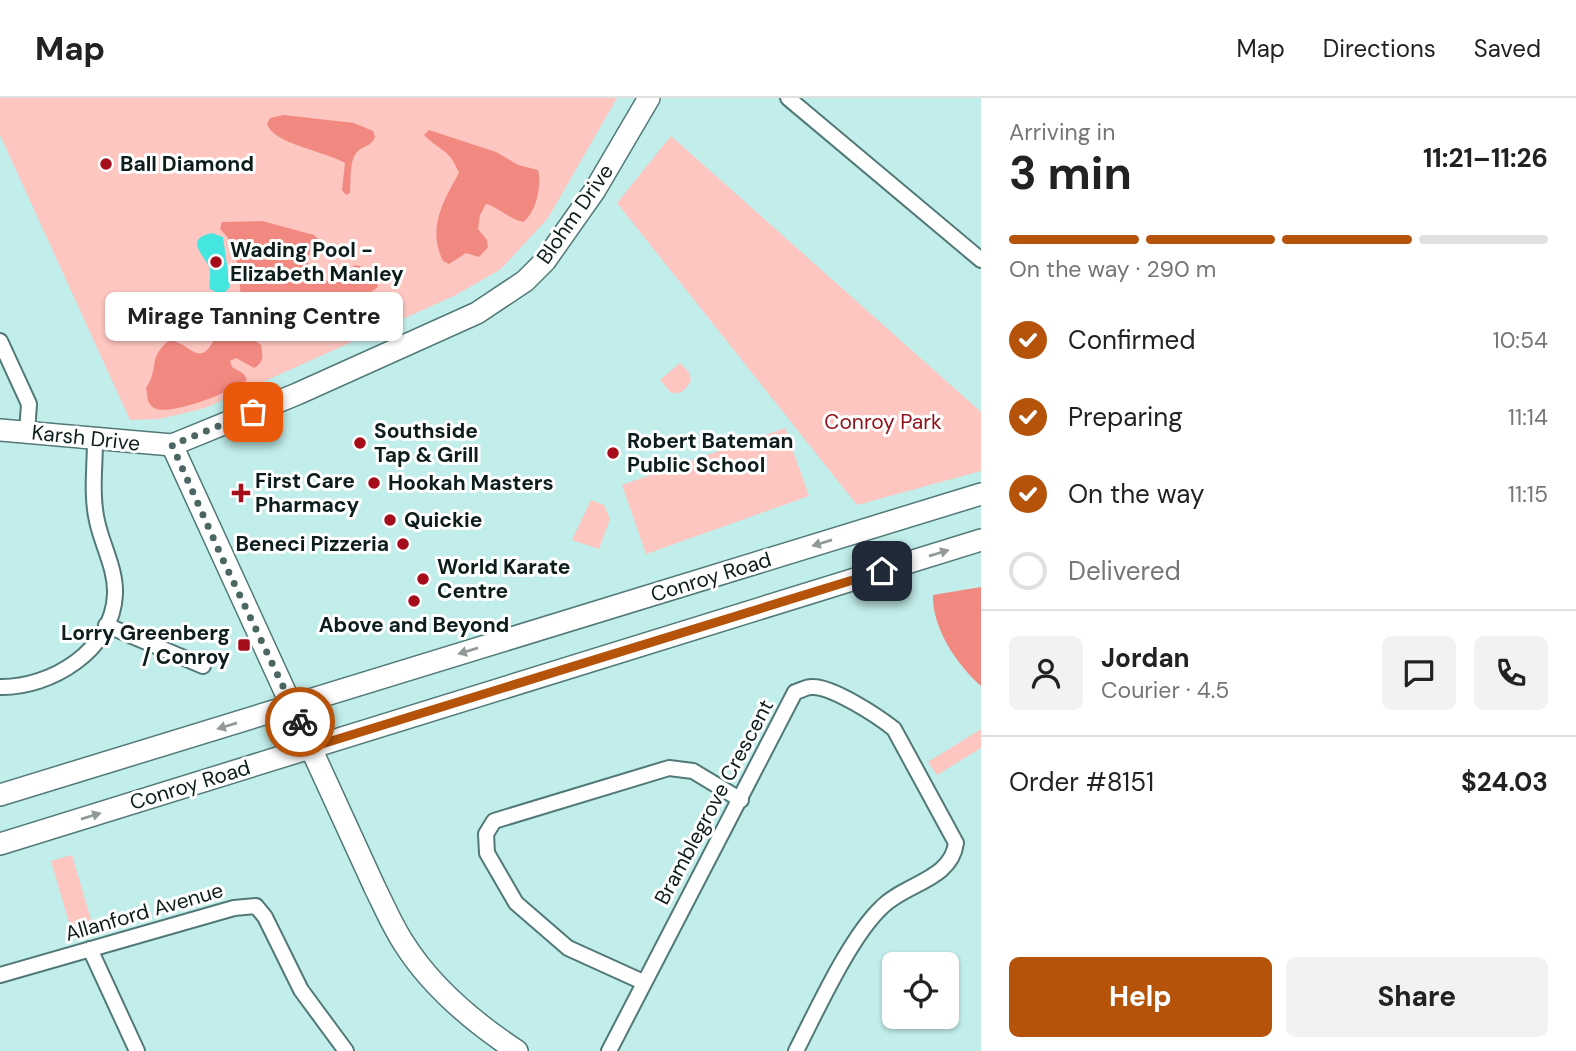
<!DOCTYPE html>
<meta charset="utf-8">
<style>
body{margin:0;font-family:"DM Sans",sans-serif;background:#f2f2f2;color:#222;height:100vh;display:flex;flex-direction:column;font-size:26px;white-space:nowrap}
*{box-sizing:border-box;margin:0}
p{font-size:23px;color:#767676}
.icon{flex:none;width:38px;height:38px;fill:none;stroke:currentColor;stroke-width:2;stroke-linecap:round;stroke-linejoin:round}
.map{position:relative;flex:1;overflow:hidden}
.sheet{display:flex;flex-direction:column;background:#fff;width:595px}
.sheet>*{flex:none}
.tools{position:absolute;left:882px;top:854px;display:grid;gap:14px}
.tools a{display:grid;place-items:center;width:77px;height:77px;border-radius:10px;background:#fff;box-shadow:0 2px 5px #0004;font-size:35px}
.pin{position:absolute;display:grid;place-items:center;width:60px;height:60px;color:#fff;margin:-30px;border-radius:14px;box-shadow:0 4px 10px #0006}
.courier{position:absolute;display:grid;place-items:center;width:70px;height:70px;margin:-35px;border:5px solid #b45309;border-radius:50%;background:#fff;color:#222;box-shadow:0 2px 9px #0007}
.bubble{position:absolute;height:49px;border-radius:10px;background:#fff;box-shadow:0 2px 5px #0004;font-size:23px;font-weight:700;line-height:49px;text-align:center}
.overview em{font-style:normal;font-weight:700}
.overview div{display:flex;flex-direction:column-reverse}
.overview{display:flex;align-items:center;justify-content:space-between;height:119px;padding:0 28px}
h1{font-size:46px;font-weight:700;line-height:52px}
.bar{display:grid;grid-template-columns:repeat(4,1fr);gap:10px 7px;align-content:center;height:84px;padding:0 28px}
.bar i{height:9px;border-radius:5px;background:#e0e0e0}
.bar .active{background:#b45309}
.bar p{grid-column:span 4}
.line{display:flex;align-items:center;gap:18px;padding:0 28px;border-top:2px solid #e0e0e0}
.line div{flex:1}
.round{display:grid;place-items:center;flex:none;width:74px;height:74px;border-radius:10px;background:#f2f2f2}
ol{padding:0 28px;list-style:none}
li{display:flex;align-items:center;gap:21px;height:77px}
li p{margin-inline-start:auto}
li .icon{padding:7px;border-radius:50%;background:#b45309;color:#fff;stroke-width:4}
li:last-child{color:#767676}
li i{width:38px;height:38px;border:4px solid #e0e0e0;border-radius:50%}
.button{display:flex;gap:14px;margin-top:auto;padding:14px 28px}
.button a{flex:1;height:80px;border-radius:10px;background:#b45309;color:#fff;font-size:28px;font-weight:700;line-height:80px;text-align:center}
.button a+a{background:#f2f2f2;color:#222}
header{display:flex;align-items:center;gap:42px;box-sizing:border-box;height:98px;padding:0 35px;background:#fff;border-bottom:2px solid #e0e0e0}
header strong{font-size:33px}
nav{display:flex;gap:38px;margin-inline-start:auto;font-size:24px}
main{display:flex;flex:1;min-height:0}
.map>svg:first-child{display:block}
.green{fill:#fdc6c0}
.forest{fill:#f28980}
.water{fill:#46e6e0}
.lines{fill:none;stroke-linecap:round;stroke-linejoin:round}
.street-casing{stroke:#517977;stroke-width:18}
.secondary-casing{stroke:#517977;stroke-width:24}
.street{stroke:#fff;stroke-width:14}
.secondary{stroke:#fff;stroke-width:21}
.oneway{fill:#929999}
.done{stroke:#4c6664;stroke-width:7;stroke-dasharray:0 12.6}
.route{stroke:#b45309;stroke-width:9}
.poi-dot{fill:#a50d1b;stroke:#fff;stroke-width:2.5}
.labels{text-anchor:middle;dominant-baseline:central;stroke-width:6;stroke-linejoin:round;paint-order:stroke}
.poi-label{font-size:21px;font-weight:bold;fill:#0d1d1c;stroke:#fff;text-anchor:start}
.street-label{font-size:21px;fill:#0d1d1c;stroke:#fff}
.park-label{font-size:21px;fill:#901019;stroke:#fff}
</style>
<header>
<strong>Map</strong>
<nav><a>Map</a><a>Directions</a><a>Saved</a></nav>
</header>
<main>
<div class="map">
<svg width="981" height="953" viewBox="0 0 981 953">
<rect width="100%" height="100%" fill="#c1edea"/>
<g class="green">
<polygon points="0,0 617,0 548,120 501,171 456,197 205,310 160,321 130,322 0,37"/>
<polygon points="671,38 981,314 981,373 857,407 617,105"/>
<path d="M680,265L689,274L691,282C686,292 682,296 671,295L660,282Z"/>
<polygon points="785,330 809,398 646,456 622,387"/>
<polygon points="591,402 604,407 610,421 599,451 572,442"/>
<polygon points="981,631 981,650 937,677 928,664"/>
<polygon points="72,757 93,829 72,835 51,763"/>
</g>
<g class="forest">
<path d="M284,17L354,25L373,33L375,39C371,49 364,47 357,54C349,62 351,85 350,95L346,97L342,92L345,65C325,53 273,46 267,26L270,20Z"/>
<path d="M429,32L496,54L518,67L538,72C542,87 536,115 523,124C509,121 500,110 486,106L480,117L478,131L487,142L488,149L479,159L466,155L449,166L443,163C427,131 443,103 459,75C449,50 441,54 424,37Z"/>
<path d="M262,123L314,137L319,142L311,150L307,163L310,169L331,186L355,167L375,172L378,189L356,205L337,211L316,231L277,226L242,203C237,177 241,151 220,131L222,124Z"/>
<path d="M215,240L256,243L261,247C263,258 264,264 254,270L236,260L230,263L232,269L244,276L247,282C235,293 168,319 154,310C146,305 148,298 146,290C160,269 147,259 170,242C191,245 199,272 215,240Z"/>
<path d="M981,489V588C957,567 932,530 933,497Z"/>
</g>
<path class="water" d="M212,135L223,139L230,189L222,197L210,191C208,184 212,176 209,169C203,156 184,141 212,135Z"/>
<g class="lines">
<defs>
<g id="street">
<polyline points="788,0 981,162"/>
<polyline points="0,243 29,306 27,334"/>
<polyline points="106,527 203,568"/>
<path d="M0,589C51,590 113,552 115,496C116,471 102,447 97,423C91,397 95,368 95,342"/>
<polyline points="90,851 137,953"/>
<polyline points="0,877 234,810 256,808 265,819 301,892 346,953"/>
<polyline points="643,884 568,850 516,805 487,755 486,736 494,723 669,670 693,673 741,702"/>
<path d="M609,953L795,594C800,593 806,589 811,589C831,587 879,619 894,631L956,745C951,782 906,785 882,809C850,839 817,912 796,953"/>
</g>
<g id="secondary">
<polyline points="0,332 172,347 297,296 477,215 525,183 545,163 595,92 649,0"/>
<path d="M172,347L375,790C384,808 392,827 403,844C431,889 473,924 517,953"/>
<polyline points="0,697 981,396"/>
<polyline points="0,746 981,442"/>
</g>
</defs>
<use href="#street" class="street-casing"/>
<use href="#secondary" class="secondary-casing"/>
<use href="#street" class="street"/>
<use href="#secondary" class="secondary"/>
</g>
<defs><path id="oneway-solid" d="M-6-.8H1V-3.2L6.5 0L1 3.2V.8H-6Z" transform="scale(1.75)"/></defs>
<g class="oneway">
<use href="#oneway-solid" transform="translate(822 445) rotate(163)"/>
<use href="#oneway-solid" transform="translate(939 455) rotate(-17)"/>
<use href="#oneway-solid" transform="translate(468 553) rotate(163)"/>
<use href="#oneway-solid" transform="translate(227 628) rotate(163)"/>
<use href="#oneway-solid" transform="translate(91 718) rotate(-17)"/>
</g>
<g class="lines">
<polyline class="done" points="253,314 172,347 223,462 300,624"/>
<polyline class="route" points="300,624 312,649 882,473"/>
</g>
<g class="poi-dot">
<circle cx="106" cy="66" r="7"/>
<circle cx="216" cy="164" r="7"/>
<circle cx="360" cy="345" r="7"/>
<circle cx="613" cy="355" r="7"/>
<circle cx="374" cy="385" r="7"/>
<path d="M237.5 384.5h7v7h7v7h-7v7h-7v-7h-7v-7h7z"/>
<circle cx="390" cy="422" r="7"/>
<circle cx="403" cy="446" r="7"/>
<circle cx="423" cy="481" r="7"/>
<circle cx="414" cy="503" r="7"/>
<rect x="237" y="540" width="14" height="14" rx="3.5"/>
</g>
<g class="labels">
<g class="poi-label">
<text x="120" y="66">Ball Diamond</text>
<text x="230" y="152">Wading Pool -<tspan x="230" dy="24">Elizabeth Manley</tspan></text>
<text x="374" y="333">Southside<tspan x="374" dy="24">Tap &amp; Grill</tspan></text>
<text x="627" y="343">Robert Bateman<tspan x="627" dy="24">Public School</tspan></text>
<text x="255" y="383">First Care<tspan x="255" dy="24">Pharmacy</tspan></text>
<text x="388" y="385">Hookah Masters</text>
<text x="404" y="422">Quickie</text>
<text x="389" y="446" text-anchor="end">Beneci Pizzeria</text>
<text x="437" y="469">World Karate<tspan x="437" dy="24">Centre</tspan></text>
<text x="414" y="527" text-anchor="middle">Above and Beyond</text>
<text x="230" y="535" text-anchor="end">Lorry Greenberg<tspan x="230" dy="24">/ Conroy</tspan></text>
</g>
<g class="street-label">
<text transform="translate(575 116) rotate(-55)">Blohm Drive</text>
<text transform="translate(86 340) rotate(6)">Karsh Drive</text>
<text transform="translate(711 479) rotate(-17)">Conroy Road</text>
<text transform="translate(190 687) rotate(-17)">Conroy Road</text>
<text transform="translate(714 704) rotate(-62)">Bramblegrove Crescent</text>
<text transform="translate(144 814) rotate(-16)">Allanford Avenue</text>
</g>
<g class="park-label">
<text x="883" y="324">Conroy Park</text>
</g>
</g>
</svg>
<div class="tools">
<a><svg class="icon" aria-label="locate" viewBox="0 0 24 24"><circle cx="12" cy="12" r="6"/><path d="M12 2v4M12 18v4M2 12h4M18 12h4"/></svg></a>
</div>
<div class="pin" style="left:253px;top:314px;background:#ea580c"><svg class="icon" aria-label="bag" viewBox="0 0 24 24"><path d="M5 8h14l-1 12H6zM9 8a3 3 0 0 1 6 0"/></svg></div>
<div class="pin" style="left:882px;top:473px;background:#1f2937"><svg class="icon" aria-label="home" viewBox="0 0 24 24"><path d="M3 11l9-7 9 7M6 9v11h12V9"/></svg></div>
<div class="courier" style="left:300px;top:624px"><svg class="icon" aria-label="bike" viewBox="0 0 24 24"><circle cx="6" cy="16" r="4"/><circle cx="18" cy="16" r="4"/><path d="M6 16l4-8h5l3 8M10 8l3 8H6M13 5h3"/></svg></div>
<div class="bubble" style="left:105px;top:194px;width:298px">Mirage Tanning Centre</div>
</div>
<section class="sheet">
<div class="overview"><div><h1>3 min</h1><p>Arriving in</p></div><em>11:21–11:26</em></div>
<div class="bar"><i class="active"></i><i class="active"></i><i class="active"></i><i></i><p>On the way · 290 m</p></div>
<ol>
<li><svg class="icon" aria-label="check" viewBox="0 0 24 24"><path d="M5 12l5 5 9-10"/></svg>Confirmed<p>10:54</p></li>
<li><svg class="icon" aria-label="check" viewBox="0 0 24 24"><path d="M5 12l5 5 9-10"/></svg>Preparing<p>11:14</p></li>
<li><svg class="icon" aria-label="check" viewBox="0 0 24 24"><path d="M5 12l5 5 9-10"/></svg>On the way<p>11:15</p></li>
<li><i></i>Delivered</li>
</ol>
<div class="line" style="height:126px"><a class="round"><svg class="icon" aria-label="person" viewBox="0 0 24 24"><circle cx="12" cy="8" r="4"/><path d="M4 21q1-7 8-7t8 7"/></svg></a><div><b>Jordan</b><p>Courier · 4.5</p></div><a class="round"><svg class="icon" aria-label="chat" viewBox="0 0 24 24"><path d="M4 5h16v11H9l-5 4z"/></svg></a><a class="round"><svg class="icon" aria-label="phone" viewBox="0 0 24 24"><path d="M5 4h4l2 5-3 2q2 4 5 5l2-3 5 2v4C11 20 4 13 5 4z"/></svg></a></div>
<div class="line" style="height:91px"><div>Order #8151</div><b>$24.03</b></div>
<div class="button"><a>Help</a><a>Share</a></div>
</section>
</main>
